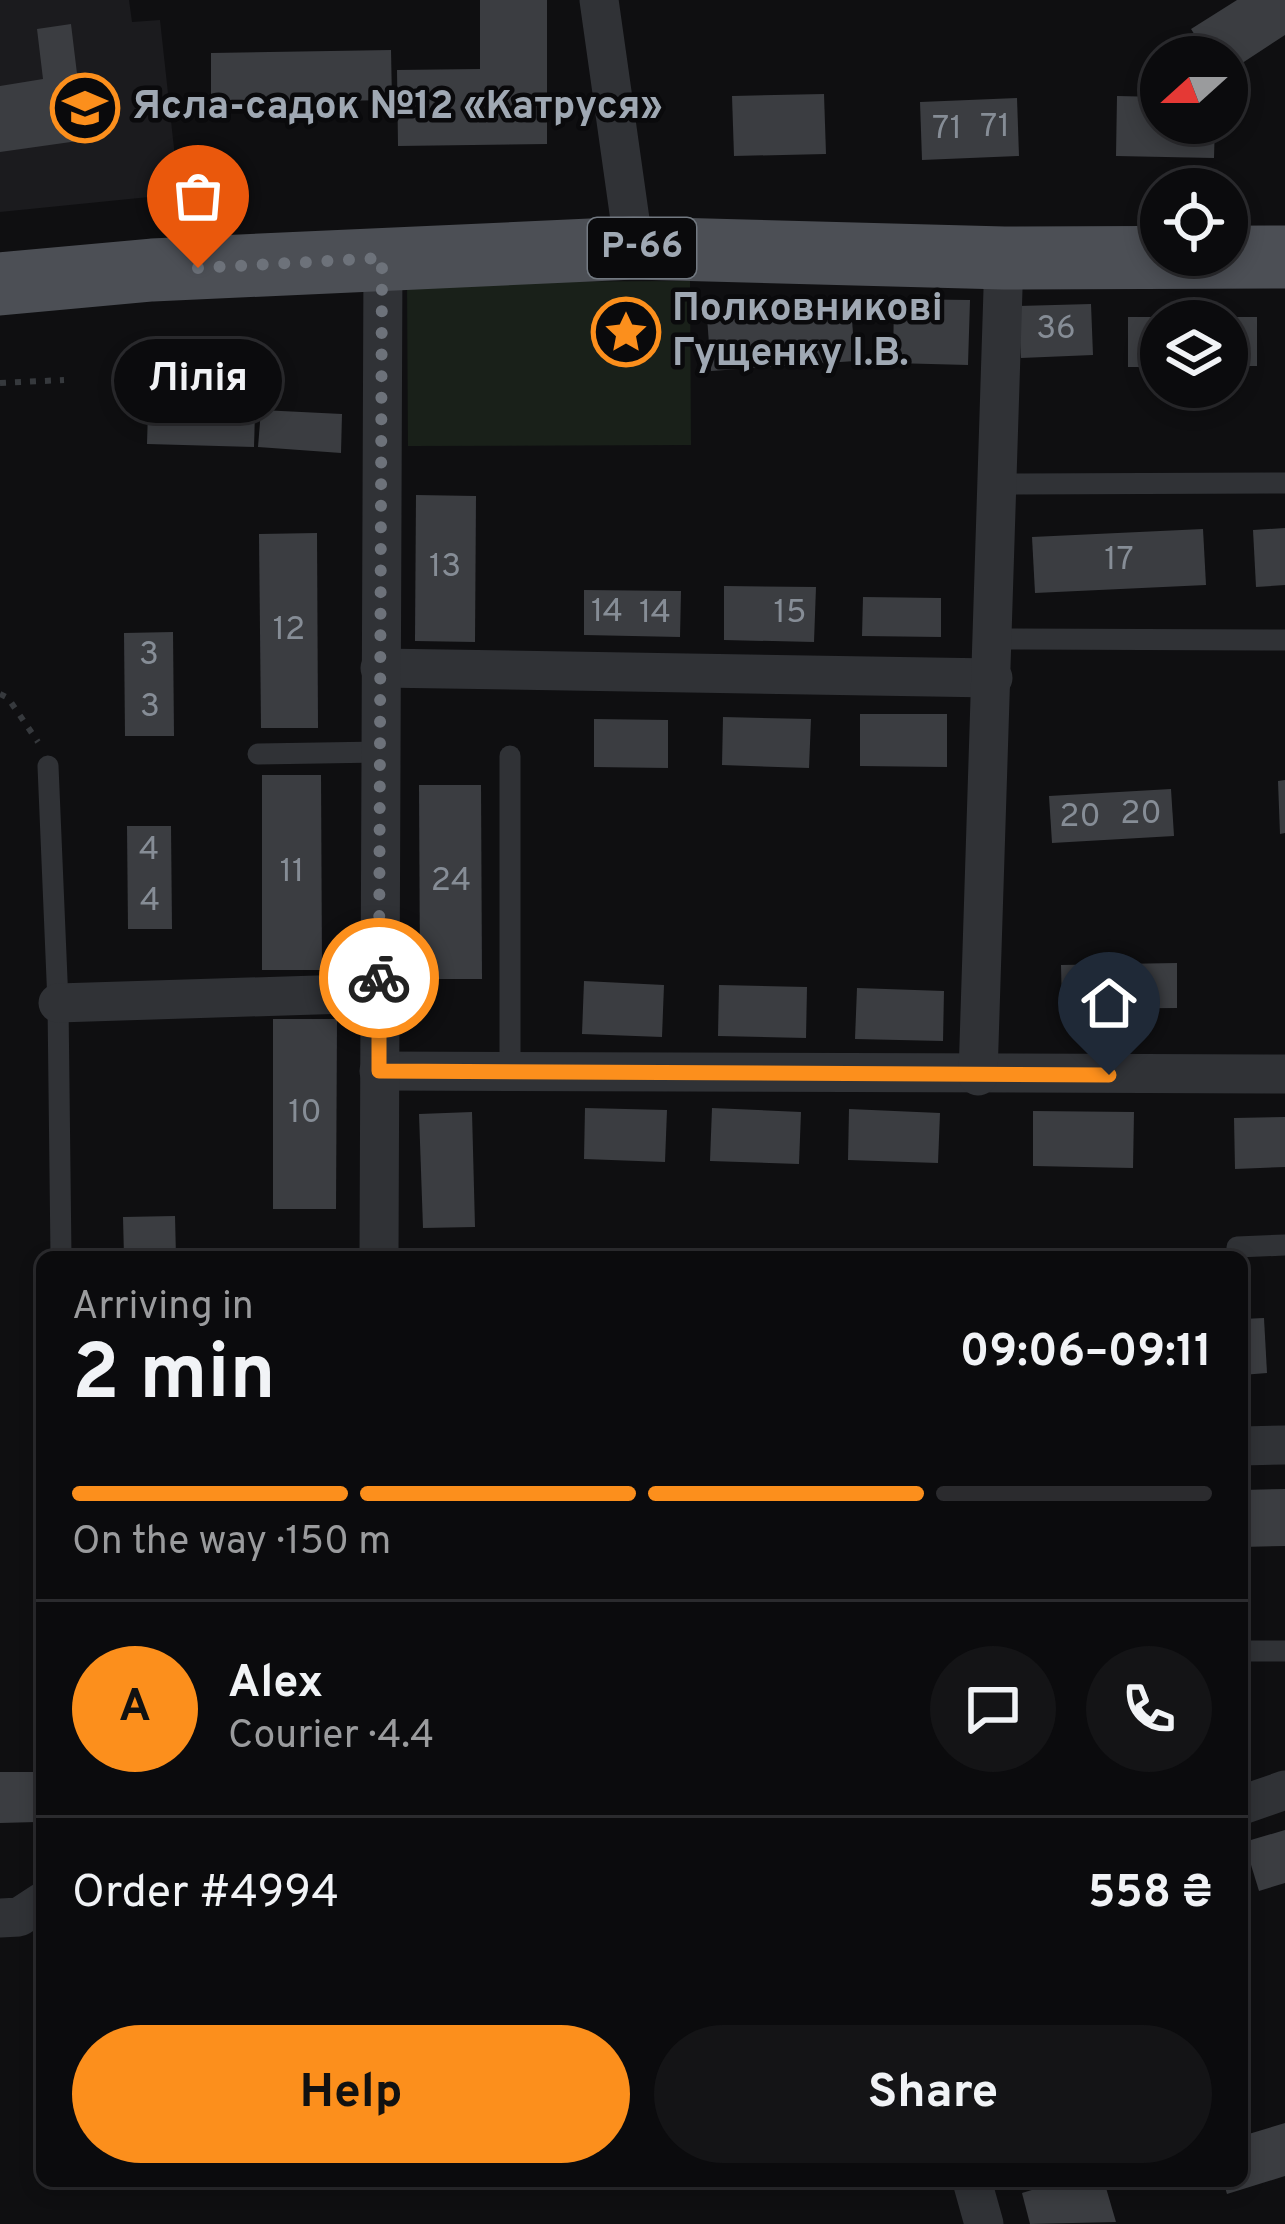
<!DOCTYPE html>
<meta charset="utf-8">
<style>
body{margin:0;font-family:Overpass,sans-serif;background:#141416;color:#f1f3f6;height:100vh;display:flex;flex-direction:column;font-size:45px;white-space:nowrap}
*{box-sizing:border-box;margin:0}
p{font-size:39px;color:#9a9b9d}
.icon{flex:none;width:66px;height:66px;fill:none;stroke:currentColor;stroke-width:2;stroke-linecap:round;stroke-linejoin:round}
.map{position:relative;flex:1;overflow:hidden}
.panel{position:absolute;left:36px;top:1251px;width:1212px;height:936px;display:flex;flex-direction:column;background:#0b0b0d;border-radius:18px;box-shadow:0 6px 18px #0003,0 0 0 3px #2b2b2e}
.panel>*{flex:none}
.needle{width:78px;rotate:249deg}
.fabs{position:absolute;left:1140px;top:36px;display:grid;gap:24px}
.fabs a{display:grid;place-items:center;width:108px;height:108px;border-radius:50%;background:#0b0b0d;box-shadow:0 6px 18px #0003,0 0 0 3px #2b2b2e;font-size:60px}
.pin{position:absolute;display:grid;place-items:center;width:102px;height:102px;color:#fff;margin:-123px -51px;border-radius:50% 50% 50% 0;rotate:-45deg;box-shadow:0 0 12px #0007}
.pin .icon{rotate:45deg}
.courier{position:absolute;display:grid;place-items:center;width:120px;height:120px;margin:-60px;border:9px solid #fc8f1c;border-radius:50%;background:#fff;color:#222;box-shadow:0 3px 15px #0007}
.bubble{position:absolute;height:84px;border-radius:42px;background:#0b0b0d;box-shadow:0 6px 18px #0003,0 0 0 3px #2b2b2e;font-size:39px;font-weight:700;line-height:84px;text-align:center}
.headline em{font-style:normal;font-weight:700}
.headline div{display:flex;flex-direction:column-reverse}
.headline{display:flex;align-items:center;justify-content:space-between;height:204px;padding:0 36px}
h1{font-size:78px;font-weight:700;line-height:90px}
.bar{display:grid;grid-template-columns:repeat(4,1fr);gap:18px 12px;align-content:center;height:144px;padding:0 36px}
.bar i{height:15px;border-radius:9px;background:#2b2b2e}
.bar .active{background:#fc8f1c}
.bar p{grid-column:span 4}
.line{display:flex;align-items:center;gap:30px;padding:0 36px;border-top:3px solid #2b2b2e}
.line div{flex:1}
.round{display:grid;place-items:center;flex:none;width:126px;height:126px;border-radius:63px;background:#141416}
.cta{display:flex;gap:24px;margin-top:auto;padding:24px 36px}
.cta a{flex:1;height:138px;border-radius:72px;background:#fc8f1c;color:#111;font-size:48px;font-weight:700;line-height:138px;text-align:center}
.cta a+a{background:#141416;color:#f1f3f6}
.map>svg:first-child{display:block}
.built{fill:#1b1b1e}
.green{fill:#192019}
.building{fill:#3b3d41}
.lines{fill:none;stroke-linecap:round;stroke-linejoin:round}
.path{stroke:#36393d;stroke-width:6;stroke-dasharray:6 9;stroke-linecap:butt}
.lane{stroke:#303236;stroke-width:21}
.street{stroke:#303236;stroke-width:39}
.primary{stroke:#4c4f55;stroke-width:63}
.done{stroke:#6d727a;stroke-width:12;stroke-dasharray:0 21.6}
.route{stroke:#fc8f1c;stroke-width:15}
.labels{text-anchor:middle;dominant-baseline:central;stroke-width:9;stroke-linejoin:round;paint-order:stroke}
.number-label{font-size:33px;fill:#868d96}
.shield{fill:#0a0a0c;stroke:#727981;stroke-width:3}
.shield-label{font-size:36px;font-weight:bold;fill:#9fa8b3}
.poi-label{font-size:39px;font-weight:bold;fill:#9fa8b3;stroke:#0a0a0c;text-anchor:start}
</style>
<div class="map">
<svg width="1285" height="2224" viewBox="0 0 1285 2224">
<rect width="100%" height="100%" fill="#0f0f11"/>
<polygon class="built" points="0,0 129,0 132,22 160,20 179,194 0,212"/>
<polygon class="green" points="690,281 691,445 408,446 407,282"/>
<g class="building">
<polygon points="480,0 547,0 547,144 398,146 397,70 480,69"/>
<polygon points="1237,0 1285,0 1285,35 1227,73 1227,57 1209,57 1191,29"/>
<polygon points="71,24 85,140 0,152 0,86 43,79 37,29"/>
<polygon points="391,50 392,100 211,103 211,53"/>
<polygon points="824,94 826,154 734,156 732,96"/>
<polygon points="1117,96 1161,97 1161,123 1215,123 1214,158 1116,156"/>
<polygon points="1017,98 1019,156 922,160 920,102"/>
<polygon points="894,299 970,300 968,365 893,363"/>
<polygon points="1091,304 1093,355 1021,358 1018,306"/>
<polygon points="851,306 855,361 711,371 707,317"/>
<rect x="1128" y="317" width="33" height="50"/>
<rect x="1227" y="317" width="30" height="49"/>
<polygon points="148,410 255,413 254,447 147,444"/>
<polygon points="261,410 342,414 341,453 258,447"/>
<polygon points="416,495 476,496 475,642 415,641"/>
<polygon points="1285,528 1285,585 1256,587 1253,530"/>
<polygon points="1203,529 1206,585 1035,593 1032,537"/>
<polygon points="317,533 318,728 261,728 259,534"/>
<polygon points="724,586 816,587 814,642 724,640"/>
<polygon points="584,590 681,591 680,637 584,635"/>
<polygon points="863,597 941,598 941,637 862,636"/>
<polygon points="173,632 174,736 125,736 124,633"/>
<polygon points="860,714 947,714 947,767 860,766"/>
<polygon points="723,717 811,719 809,768 722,765"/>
<polygon points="594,719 668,720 668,768 594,767"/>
<polygon points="262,775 321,775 322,970 262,970"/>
<polygon points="1285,780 1285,833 1280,834 1278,781"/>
<polygon points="419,785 481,785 482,979 420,979"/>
<polygon points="1171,789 1174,836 1052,843 1049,796"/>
<polygon points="127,826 171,826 172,929 128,929"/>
<polygon points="1177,963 1177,1008 1062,1009 1061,965"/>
<polygon points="584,981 664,985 662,1037 582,1034"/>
<polygon points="719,985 807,987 806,1038 718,1036"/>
<polygon points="857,988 944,991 943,1041 855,1039"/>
<polygon points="273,1019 337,1019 336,1209 273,1209"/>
<polygon points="585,1108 667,1110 665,1162 584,1159"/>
<polygon points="712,1108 801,1112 799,1164 710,1161"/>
<polygon points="849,1109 940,1113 938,1163 848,1160"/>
<polygon points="1033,1111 1134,1112 1133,1168 1033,1166"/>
<polygon points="472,1112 475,1227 423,1228 419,1114"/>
<polygon points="1285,1117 1285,1167 1235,1169 1234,1118"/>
<polygon points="175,1216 176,1257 124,1257 123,1217"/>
<polygon points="1264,1318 1267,1373 1242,1375 1242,1319"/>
<polygon points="1285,1489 1285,1546 1242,1547 1242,1490"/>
<polygon points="0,1772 36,1772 37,1822 0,1823"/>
<polygon points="1285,1830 1285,1883 1259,1891 1244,1842"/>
<polygon points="1285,2123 1285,2176 1227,2194 1223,2181 1242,2181 1242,2136"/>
<polygon points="1104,2181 1116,2222 1030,2224 1022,2193 1061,2181"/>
</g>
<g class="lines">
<g class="path">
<polyline points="0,383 64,380"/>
<polyline points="0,694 8,698 38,742"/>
</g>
<g class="lane">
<polyline points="998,484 1285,483"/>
<polyline points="994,639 1285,640"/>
<polyline points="258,754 380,752"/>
<polyline points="48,766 58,1003 61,1257"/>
<polyline points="510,1072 510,756"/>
<polyline points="1237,1247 1285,1245"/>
<polyline points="1242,1651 1285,1651"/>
</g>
<g class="street">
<polyline points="599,0 634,248"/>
<polyline points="380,668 993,678"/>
<polyline points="58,1003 379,993"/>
<polyline points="379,1071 1285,1074"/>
<polyline points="978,1076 1004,258"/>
<polyline points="379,1257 383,258"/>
<polyline points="1242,1446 1285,1445"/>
<polyline points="1242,1805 1285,1790"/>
<polyline points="0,1918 19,1917 42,1902"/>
<polyline points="972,2181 984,2224"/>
</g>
<polyline class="primary" points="0,284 152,270 634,248 1004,258 1285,257"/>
</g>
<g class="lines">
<polyline class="done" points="198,268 382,258 379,978"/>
<polyline class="route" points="379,978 379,1071 1109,1075"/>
</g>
<defs>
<symbol id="school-ring" viewBox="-11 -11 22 22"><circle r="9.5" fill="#0a0a0c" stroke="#fc8f1c" stroke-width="1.5"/><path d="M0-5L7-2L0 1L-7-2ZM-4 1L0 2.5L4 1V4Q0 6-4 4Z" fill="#fc8f1c"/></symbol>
<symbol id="sight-ring" viewBox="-11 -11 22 22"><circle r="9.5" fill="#0a0a0c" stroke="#fc8f1c" stroke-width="1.5"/><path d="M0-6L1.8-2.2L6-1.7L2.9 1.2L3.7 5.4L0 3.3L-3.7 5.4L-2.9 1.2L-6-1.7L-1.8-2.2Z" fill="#fc8f1c"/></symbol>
</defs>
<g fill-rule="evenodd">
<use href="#school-ring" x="47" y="70" width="76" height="76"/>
<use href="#sight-ring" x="588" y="294" width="76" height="76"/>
</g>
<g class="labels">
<g class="number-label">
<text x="995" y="128">71</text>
<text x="947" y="130">71</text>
<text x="1056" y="330">36</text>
<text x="1119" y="561">17</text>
<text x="445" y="568">13</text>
<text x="607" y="613">14</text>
<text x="655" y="614">14</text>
<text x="790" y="614">15</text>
<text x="289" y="631">12</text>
<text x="149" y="656">3</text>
<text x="150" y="708">3</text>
<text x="1141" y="815">20</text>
<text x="1080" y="818">20</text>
<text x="149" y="851">4</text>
<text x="292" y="873">11</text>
<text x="451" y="882">24</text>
<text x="150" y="902">4</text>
<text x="305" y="1114">10</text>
</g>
<rect class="shield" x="588" y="218" width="108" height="60" rx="9"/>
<g class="shield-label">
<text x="642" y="248">Р-66</text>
</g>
<g class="poi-label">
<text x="132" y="108">Ясла-садок №12 «Катруся»</text>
<text x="672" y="310">Полковникові<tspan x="672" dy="45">Гущенку І.В.</tspan></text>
</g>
</g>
</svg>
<div class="fabs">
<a><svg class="needle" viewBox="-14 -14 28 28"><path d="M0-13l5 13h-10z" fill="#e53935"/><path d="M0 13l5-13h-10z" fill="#9a9b9d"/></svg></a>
<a><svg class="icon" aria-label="locate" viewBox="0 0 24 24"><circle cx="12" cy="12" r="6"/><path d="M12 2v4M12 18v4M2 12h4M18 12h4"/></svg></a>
<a><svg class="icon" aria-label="layers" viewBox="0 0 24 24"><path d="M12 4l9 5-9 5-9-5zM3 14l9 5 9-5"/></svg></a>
</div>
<div class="pin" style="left:198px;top:268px;background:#ea580c"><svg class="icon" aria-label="bag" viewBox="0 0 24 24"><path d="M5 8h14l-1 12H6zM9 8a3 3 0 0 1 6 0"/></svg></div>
<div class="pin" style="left:1109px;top:1075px;background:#1f2937"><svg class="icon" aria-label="home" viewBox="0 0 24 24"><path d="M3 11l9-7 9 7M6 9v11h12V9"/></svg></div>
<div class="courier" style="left:379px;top:978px"><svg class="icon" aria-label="bike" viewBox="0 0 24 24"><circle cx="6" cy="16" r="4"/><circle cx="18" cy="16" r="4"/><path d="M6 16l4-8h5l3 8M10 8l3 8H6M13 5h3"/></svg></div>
<div class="bubble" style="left:114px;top:339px;width:168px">Лілія</div>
<section class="panel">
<div class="headline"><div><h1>2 min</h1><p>Arriving in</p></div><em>09:06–09:11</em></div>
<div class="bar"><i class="active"></i><i class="active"></i><i class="active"></i><i></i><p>On the way · 150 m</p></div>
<div class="line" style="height:216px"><b class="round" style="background:#fc8f1c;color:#111">A</b><div><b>Alex</b><p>Courier · 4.4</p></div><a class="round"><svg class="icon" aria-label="chat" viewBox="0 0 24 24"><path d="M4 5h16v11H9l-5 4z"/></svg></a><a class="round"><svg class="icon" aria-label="phone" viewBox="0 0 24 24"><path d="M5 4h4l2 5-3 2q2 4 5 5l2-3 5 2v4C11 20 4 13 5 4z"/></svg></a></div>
<div class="line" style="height:156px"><div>Order #4994</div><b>558 ₴</b></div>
<div class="cta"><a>Help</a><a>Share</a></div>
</section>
</div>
